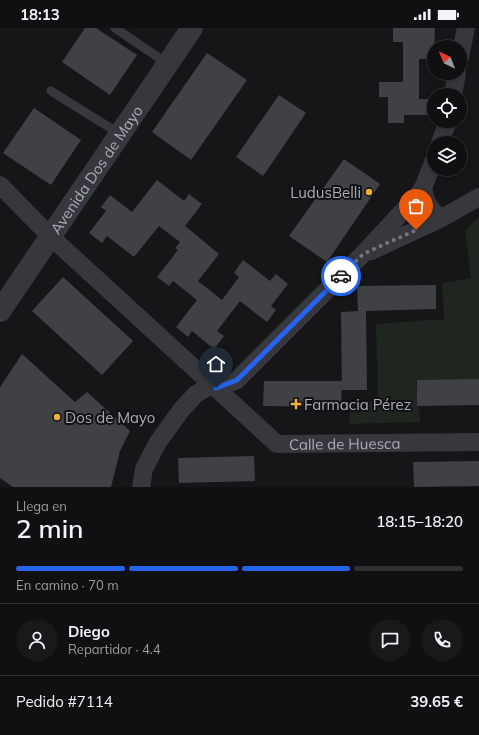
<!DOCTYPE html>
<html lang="es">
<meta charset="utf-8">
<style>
body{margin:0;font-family:Mulish,sans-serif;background:#19191b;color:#f1f3f6;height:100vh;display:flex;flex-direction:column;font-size:15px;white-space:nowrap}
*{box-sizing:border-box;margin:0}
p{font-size:13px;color:#9c9d9f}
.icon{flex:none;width:22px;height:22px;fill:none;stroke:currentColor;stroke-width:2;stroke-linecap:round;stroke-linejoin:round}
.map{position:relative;height:459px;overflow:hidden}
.panel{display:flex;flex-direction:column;background:#101012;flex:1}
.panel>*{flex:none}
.needle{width:26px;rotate:317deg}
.buttons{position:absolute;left:427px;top:12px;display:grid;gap:8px}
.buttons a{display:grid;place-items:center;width:40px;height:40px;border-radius:50%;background:#101012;box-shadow:0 2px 6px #0003,0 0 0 1px #303032;font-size:20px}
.pin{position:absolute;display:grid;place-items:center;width:34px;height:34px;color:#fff;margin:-41px -17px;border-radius:50% 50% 50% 0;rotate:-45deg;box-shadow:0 0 4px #0007}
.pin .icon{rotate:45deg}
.courier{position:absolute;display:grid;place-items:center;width:40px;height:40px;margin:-20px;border:3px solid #2563eb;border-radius:50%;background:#fff;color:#222;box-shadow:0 1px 5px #0007}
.overview em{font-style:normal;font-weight:600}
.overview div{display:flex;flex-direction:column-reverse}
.overview{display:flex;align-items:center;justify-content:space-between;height:68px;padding:0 16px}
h1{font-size:26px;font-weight:600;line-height:30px}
.bar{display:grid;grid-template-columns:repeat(4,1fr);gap:6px 4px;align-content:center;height:48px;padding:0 16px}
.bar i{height:5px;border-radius:3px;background:#303032}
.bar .current{background:#2563eb}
.bar p{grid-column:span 4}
.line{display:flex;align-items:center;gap:10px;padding:0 16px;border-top:1px solid #303032}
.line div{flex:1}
.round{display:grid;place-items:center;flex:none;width:42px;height:42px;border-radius:21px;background:#19191b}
.status{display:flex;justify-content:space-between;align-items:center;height:28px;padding:0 20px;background:#101012;direction:ltr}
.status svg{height:11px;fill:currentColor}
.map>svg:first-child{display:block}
.green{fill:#1e261f}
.building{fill:#404145}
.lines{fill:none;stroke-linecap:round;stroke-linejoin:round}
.service{stroke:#37383d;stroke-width:9}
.minor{stroke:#37383d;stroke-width:18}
.tertiary{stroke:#37383d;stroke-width:22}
.done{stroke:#757880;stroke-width:4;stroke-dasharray:0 7.2}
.route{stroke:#2563eb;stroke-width:5}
.poi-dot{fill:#f2b134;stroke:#111113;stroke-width:1.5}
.labels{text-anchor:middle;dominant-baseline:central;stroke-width:4;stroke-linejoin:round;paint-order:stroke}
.street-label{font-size:15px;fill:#a8adb8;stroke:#111113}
.poi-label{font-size:15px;fill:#a8adb8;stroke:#111113;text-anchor:start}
</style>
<div class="status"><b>18:13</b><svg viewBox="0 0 49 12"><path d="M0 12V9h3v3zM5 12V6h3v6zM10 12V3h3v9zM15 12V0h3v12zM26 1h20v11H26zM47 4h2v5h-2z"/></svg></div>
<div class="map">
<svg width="479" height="459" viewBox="0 0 479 459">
<rect width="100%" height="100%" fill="#161618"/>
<polygon class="green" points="479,189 479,353 416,354 420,394 349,396 351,375 378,373 376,296 444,291 442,255 471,250 465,202"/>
<g class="building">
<polygon points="85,0 96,0 137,27 110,67 62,34"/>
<polygon points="393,0 435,0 434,31 419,31 419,71 428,71 428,87 404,87 404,95 388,95 388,69 379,69 379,54 403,54 403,14 393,14"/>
<polygon points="207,25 247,52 191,132 152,104"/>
<polygon points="279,67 306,85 263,148 236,129"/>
<polygon points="34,80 81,112 51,157 3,125"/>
<polygon points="344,131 380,156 327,234 289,208"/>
<polygon points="157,152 184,173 189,166 202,176 185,198 219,226 198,253 222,272 239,249 234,245 243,232 270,253 276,246 288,256 271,278 276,282 267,294 240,273 217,303 224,308 214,321 192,303 188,309 176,299 197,272 173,253 169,258 157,249 178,222 175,220 180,214 159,198 134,229 107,208 102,215 89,205 106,183 101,179 110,167 132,184"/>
<polygon points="63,249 133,313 102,347 32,283"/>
<polygon points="436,257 436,281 366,283 367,362 342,362 341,284 358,283 357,258"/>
<polygon points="22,326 75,374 87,364 130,403 120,423 111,459 13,459 0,450 0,359"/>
<polygon points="479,351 479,377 417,378 417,352"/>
<polygon points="264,353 342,353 341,379 263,378"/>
<polygon points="254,428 255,453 179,455 178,430"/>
<polygon points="479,433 479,458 414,459 413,434"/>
</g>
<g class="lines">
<g class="service">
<polyline points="115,0 168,36"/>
<polyline points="51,63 120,106"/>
</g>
<g class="minor">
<polyline points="460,29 466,0"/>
<polyline points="453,67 457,45"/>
<polyline points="440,115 448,93"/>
<path id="s1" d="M0,157L51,209L277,416L479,414"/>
<path d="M423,160C426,175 429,182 442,190"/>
<polyline points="371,223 442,190 479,169"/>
<polyline points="216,360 237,352 363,226 417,168 423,160 434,132"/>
<polyline points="141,459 144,441 158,414 182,381 196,366 213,356"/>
</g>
<path class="tertiary" id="s2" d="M0,283L192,0"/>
</g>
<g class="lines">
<polyline class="done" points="341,248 363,226 416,202"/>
<polyline class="route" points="216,360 237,352 341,248"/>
</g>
<g class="poi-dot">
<circle cx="369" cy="164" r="4"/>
<path d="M294 370h4v4h4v4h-4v4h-4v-4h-4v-4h4z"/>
<circle cx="57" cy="389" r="4"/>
</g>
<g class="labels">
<g class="street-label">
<text stroke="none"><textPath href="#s2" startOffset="171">Avenida Dos de Mayo</textPath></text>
<text stroke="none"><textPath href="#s1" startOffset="447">Calle de Huesca</textPath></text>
</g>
<g class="poi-label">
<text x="361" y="164" text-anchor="end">LudusBelli</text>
<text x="304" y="376">Farmacia Pérez</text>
<text x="65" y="389">Dos de Mayo</text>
</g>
</g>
</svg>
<div class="buttons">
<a><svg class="needle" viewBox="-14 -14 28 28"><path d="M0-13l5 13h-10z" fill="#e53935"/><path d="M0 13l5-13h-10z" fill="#9c9d9f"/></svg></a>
<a><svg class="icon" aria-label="locate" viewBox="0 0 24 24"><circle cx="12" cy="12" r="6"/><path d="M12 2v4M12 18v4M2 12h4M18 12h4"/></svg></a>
<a><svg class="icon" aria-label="layers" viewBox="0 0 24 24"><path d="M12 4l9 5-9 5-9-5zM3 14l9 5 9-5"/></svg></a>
</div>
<div class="pin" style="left:416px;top:202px;background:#ea580c"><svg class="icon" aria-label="bag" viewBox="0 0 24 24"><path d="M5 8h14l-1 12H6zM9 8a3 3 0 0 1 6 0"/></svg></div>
<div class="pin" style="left:216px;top:360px;background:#1f2937"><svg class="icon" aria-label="home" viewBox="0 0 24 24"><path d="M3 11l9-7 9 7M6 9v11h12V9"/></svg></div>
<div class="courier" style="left:341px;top:248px"><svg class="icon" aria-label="car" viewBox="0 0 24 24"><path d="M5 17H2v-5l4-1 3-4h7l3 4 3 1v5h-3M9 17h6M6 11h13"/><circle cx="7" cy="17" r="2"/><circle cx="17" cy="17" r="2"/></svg></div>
</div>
<section class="panel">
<div class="overview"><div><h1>2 min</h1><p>Llega en</p></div><em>18:15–18:20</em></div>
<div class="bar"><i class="current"></i><i class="current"></i><i class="current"></i><i></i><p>En camino · 70 m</p></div>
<div class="line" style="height:72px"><a class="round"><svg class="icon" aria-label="person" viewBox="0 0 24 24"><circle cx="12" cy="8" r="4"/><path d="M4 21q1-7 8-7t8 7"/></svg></a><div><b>Diego</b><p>Repartidor · 4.4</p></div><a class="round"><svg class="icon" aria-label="chat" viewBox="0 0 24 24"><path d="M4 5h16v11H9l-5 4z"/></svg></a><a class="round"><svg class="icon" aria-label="phone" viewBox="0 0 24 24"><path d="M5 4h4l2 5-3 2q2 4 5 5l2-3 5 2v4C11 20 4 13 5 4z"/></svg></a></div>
<div class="line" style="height:52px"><div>Pedido #7114</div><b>39.65 €</b></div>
</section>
